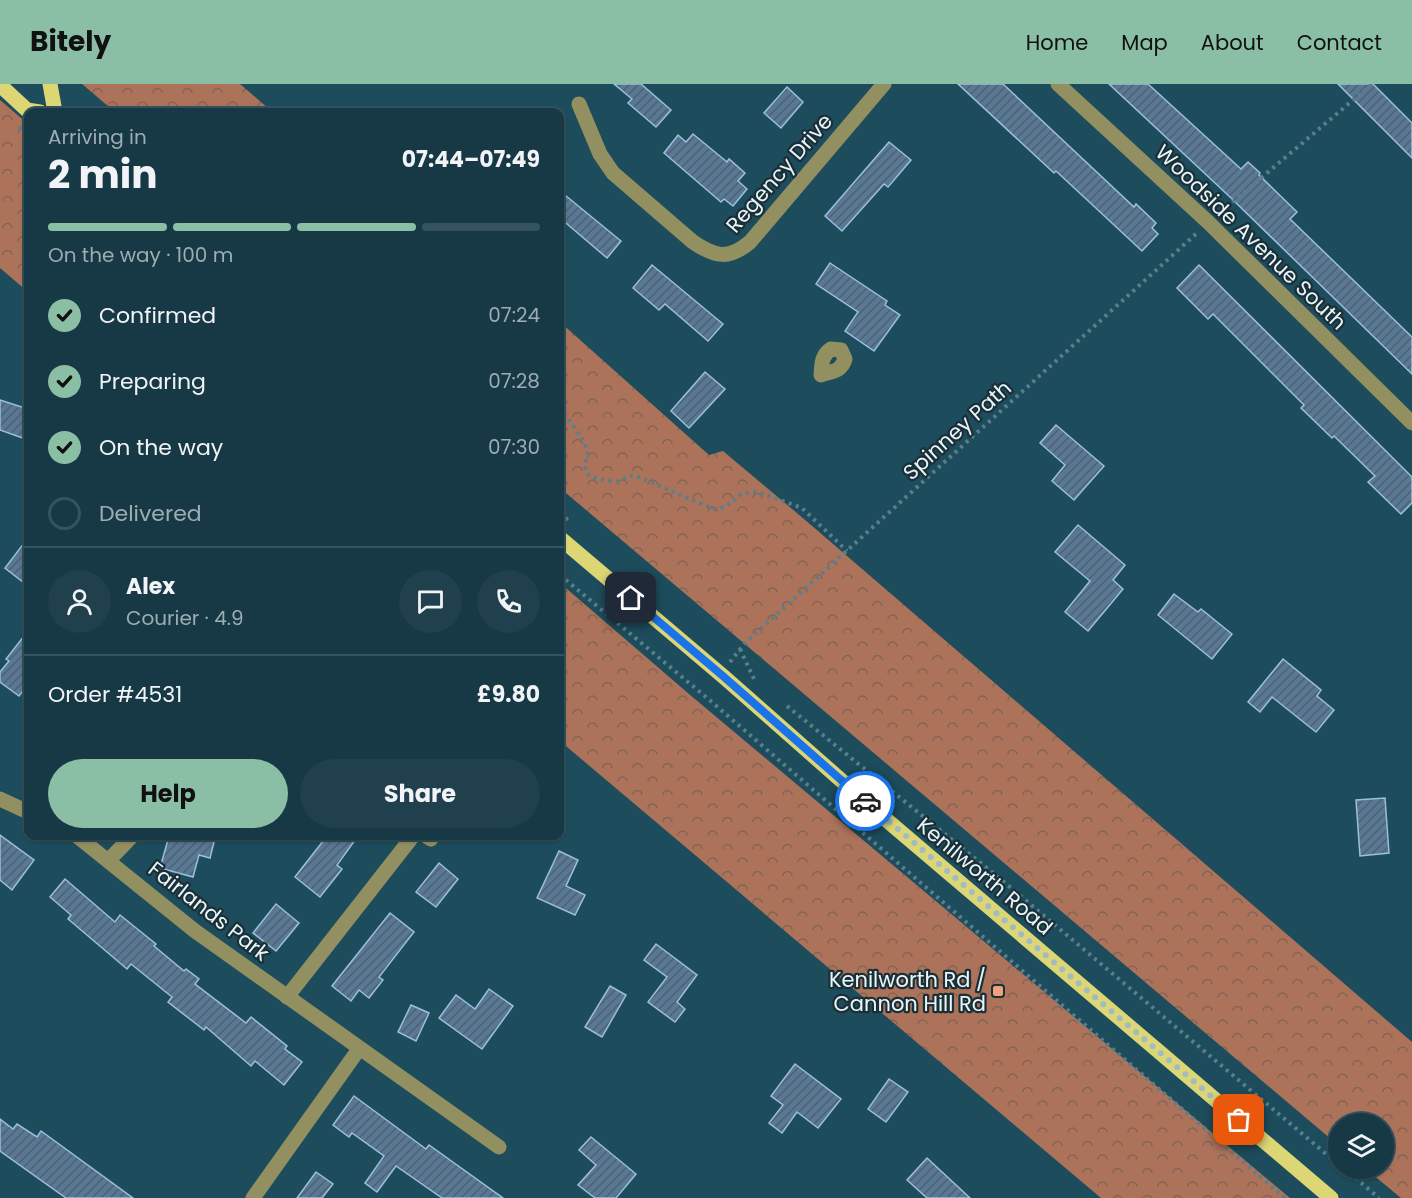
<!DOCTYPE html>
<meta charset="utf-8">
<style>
body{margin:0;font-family:Poppins,sans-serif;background:#1f404c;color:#f1f3f6;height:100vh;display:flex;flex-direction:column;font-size:22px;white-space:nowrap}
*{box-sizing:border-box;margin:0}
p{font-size:20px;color:#9eacb3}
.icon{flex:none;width:33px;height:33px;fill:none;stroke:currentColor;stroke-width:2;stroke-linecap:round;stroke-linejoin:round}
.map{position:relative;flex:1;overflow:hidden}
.details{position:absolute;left:24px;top:24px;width:540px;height:732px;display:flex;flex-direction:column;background:#163945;border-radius:12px;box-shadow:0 2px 4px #0004,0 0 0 2px #35535e}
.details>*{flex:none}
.buttons{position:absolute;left:1328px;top:1029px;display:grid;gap:12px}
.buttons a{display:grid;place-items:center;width:66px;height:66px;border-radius:50%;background:#163945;box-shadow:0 2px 4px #0004,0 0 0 2px #35535e;font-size:30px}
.pin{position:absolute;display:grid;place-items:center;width:51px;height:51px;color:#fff;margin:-26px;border-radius:12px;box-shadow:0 3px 9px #0006}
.courier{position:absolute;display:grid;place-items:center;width:60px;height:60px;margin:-30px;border:4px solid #1a73e8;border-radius:50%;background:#fff;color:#222;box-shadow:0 2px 8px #0007}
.headline em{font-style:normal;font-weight:700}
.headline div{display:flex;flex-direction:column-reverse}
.headline{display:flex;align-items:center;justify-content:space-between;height:102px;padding:0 24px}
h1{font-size:39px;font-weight:700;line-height:45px}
.bar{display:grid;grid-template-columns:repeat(4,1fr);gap:9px 6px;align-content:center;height:72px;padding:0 24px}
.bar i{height:8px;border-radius:4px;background:#35535e}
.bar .active{background:#8abfa5}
.bar p{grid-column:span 4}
.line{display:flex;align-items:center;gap:15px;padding:0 24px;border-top:2px solid #35535e}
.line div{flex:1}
.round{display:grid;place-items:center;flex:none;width:63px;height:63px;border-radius:32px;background:#1f404c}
ol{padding:0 24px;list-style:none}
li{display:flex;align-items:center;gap:18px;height:66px}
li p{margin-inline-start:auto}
li .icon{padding:6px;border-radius:50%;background:#8abfa5;color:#111;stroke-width:4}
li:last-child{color:#9eacb3}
li i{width:33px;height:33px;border:3px solid #35535e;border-radius:50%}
.action{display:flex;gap:12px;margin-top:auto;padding:12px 24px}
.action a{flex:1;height:69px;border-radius:36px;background:#8abfa5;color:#111;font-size:24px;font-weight:700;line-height:69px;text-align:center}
.action a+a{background:#1f404c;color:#f1f3f6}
header{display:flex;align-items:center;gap:36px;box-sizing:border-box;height:84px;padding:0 30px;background:#8abfa5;color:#111}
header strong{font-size:28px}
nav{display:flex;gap:33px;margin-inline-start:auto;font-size:21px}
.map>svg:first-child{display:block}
.forest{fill:url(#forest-crowns)}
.building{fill:url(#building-hatch);stroke:#9cbfdd;stroke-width:1.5}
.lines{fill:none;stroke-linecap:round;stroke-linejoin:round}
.path{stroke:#5a7f8c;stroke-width:4;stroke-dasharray:3 4.5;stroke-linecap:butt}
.minor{stroke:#928f61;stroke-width:15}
.major{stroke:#ddd675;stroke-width:15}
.done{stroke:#a1bac4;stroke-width:6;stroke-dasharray:0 10.8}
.route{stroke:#1a73e8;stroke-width:8}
.poi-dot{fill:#f1a17d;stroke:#1b2f36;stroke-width:2}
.labels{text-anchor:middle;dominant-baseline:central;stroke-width:4.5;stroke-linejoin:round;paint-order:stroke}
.street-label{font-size:21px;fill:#e8f6fc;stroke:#1b2f36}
.poi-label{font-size:21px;fill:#e8f6fc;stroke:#1b2f36;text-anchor:end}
</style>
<header>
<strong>Bitely</strong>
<nav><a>Home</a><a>Map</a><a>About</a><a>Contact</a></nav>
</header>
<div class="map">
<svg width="1412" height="1114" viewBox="0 0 1412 1114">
<defs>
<pattern id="forest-crowns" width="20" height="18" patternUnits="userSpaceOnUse" patternTransform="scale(1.5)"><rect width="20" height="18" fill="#ac735a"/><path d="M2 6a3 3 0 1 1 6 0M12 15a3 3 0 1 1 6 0" fill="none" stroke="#836354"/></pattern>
<pattern id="building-hatch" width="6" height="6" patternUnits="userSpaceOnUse" patternTransform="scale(1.5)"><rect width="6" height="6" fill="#587894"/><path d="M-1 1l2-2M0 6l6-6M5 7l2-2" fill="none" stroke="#4f6170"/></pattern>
</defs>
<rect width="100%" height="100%" fill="#1d4c5c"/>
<g class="forest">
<polygon points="82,0 240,0 269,25 288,28 115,28"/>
<polygon points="0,16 28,40 28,208 0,184"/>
<polygon points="560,238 709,371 723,367 804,435 1412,958 1412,1114 1401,1114 1366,1085 1383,1084 1383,1040 1338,1040 1338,1061 560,404"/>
<polygon points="560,499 689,610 1290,1114 1101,1114 560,657"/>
</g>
<g class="building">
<polygon points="614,0 641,0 671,26 656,43 628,19 632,15"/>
<polygon points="958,0 1003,0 1134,123 1136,120 1156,139 1152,144 1158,150 1142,167 1056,87 1054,89"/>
<polygon points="1109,0 1148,0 1241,85 1248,78 1260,89 1259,91 1297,128 1290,135 1412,253 1412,290 1230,113"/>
<polygon points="1338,0 1373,0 1412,39 1412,74"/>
<polygon points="787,3 803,18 781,44 764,29"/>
<polygon points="693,50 727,78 729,75 745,89 738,97 747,105 733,122 724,115 721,118 664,69 678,51 686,58"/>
<polygon points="889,58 911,76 888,103 884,100 842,147 825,132"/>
<polygon points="560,107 621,157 607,174 560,134"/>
<polygon points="830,179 887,217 885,221 900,231 874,267 845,247 858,228 816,200"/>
<polygon points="652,181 723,240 708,257 665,220 659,226 633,204"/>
<polygon points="1199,181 1412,393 1412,419 1401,430 1368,398 1375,392 1334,352 1332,354 1301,324 1304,321 1213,230 1208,235 1177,204"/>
<polygon points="705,288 725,305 689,344 671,327"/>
<polygon points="0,316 28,325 28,356 0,346"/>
<polygon points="1056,341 1104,382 1074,416 1052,397 1065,381 1040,359"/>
<polygon points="1078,441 1125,481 1113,496 1123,505 1088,547 1065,528 1090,497 1055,468"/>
<polygon points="28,454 28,502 5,484"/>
<polygon points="1174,510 1198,528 1201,525 1232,550 1212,575 1158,531"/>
<polygon points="28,547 28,600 19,612 0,598 0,588 9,577 6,575"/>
<polygon points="1283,575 1321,606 1317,612 1334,626 1316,648 1272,613 1260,628 1248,618"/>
<polygon points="1385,714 1389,769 1360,772 1356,716"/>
<polygon points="0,751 34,776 12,806 0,796"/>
<polygon points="169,752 190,752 214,758 210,774 199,771 193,793 160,784"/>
<polygon points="327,752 358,752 337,781 342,785 320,813 295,793"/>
<polygon points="559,767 578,776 566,802 585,811 575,831 537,814"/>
<polygon points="439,779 458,795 436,823 416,808"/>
<polygon points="65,795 115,838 120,831 156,860 154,862 184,887 186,885 199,895 195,900 246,939 251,933 287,962 285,965 302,978 284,1001 255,977 251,982 206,943 204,946 168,918 172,913 131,880 127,885 68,835 71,831 50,813"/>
<polygon points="276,820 299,839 276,867 253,849"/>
<polygon points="390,829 414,848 379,893 383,896 369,914 359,906 351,917 332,902"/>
<polygon points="656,860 697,891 677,918 685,925 675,938 648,918 667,893 644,876"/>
<polygon points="610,902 626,911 602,953 585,943"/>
<polygon points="489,905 513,922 482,965 439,934 456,911 475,925"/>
<polygon points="411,921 429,929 416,957 398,948"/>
<polygon points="795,980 841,1015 818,1044 797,1028 782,1049 769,1039 783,1021 771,1012"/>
<polygon points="889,995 908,1008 886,1038 868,1025"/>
<polygon points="354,1012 426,1065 429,1061 503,1114 442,1114 396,1082 377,1108 365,1099 384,1072 352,1049 349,1053 333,1041"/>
<polygon points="0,1035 13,1045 17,1040 37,1053 41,1047 133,1114 66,1114 0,1067"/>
<polygon points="591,1053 636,1090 616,1114 595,1114 578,1101 596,1081 579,1066"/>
<polygon points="927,1074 970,1114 927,1114 907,1096"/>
<polygon points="316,1088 333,1100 322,1114 297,1114"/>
</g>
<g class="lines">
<g class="path">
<polyline points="19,43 28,50"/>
<polyline points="1221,128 1372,0"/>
<path d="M560,323C566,333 585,355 587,367C588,378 579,389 595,394C601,396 613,398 618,397C626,395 627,391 636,392L714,425L725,423L743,409L758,408L802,424L847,467"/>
<polyline points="560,429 571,439"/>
<polyline points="560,491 706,613 1285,1114"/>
<polyline points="740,565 754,595"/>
<polyline points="730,578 744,560 1197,149"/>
<polyline points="787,622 1004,798 1338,1080"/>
<polyline points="1344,1084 1379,1114"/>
</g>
<g class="minor">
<polyline points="1058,0 1208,138 1412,339"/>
<path d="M579,20L600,70L613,89L693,158C715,173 729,176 750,158L884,0"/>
<path d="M831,265L841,266L845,275C841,288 832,287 821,291C822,280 821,272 831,265Z"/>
<polyline points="0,715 28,728"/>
<polyline points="77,752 195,847 499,1063"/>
<polyline points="426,752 431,755"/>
<polyline points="109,776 132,752"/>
<polyline points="287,913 413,752"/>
<polyline points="253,1114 359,965"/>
</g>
<g class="major">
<polyline points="50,0 55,28"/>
<polyline points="0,1 27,26 40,28"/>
<polyline points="560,454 724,593 876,727 1331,1114"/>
</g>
</g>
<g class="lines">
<polyline class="done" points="865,717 1239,1036"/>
<polyline class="route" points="631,514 724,593 865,717"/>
</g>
<rect class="poi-dot" x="992" y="901" width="12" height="12" rx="3"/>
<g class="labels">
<g class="street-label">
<text transform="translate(779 89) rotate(-49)">Regency Drive</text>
<text transform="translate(1251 153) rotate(44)">Woodside Avenue South</text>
<text transform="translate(957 346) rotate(-42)">Spinney Path</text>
<text transform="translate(985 792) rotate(40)">Kenilworth Road</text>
<text transform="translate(209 827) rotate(38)">Fairlands Park</text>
</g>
<g class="poi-label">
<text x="986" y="895">Kenilworth Rd /<tspan x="986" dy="24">Cannon Hill Rd</tspan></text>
</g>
</g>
</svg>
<div class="buttons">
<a><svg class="icon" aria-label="layers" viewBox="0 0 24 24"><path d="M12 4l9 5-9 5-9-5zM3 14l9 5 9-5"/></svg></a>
</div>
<div class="pin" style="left:1239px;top:1036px;background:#ea580c"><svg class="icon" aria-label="bag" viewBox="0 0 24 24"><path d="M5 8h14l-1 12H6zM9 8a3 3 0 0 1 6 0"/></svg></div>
<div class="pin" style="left:631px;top:514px;background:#1f2937"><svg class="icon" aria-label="home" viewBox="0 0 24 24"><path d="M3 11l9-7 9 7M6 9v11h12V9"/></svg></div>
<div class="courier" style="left:865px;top:717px"><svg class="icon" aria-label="car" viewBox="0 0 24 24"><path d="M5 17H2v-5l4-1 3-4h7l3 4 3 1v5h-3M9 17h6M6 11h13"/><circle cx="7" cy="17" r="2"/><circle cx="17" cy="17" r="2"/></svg></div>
<section class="details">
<div class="headline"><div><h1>2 min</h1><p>Arriving in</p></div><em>07:44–07:49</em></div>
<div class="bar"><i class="active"></i><i class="active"></i><i class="active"></i><i></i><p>On the way · 100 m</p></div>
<ol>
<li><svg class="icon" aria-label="check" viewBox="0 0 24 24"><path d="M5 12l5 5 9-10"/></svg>Confirmed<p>07:24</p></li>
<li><svg class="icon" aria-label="check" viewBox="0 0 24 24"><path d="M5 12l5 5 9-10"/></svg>Preparing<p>07:28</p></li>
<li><svg class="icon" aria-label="check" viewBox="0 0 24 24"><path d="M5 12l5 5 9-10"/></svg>On the way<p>07:30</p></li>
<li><i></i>Delivered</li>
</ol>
<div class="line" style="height:108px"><a class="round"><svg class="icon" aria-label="person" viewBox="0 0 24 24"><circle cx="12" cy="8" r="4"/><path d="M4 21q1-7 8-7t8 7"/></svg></a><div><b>Alex</b><p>Courier · 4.9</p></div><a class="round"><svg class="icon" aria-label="chat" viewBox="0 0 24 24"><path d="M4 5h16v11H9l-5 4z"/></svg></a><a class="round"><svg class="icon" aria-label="phone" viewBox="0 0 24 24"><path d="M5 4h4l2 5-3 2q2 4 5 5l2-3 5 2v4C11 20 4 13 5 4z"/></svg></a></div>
<div class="line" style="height:78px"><div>Order #4531</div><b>£9.80</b></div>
<div class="action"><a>Help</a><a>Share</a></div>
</section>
</div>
